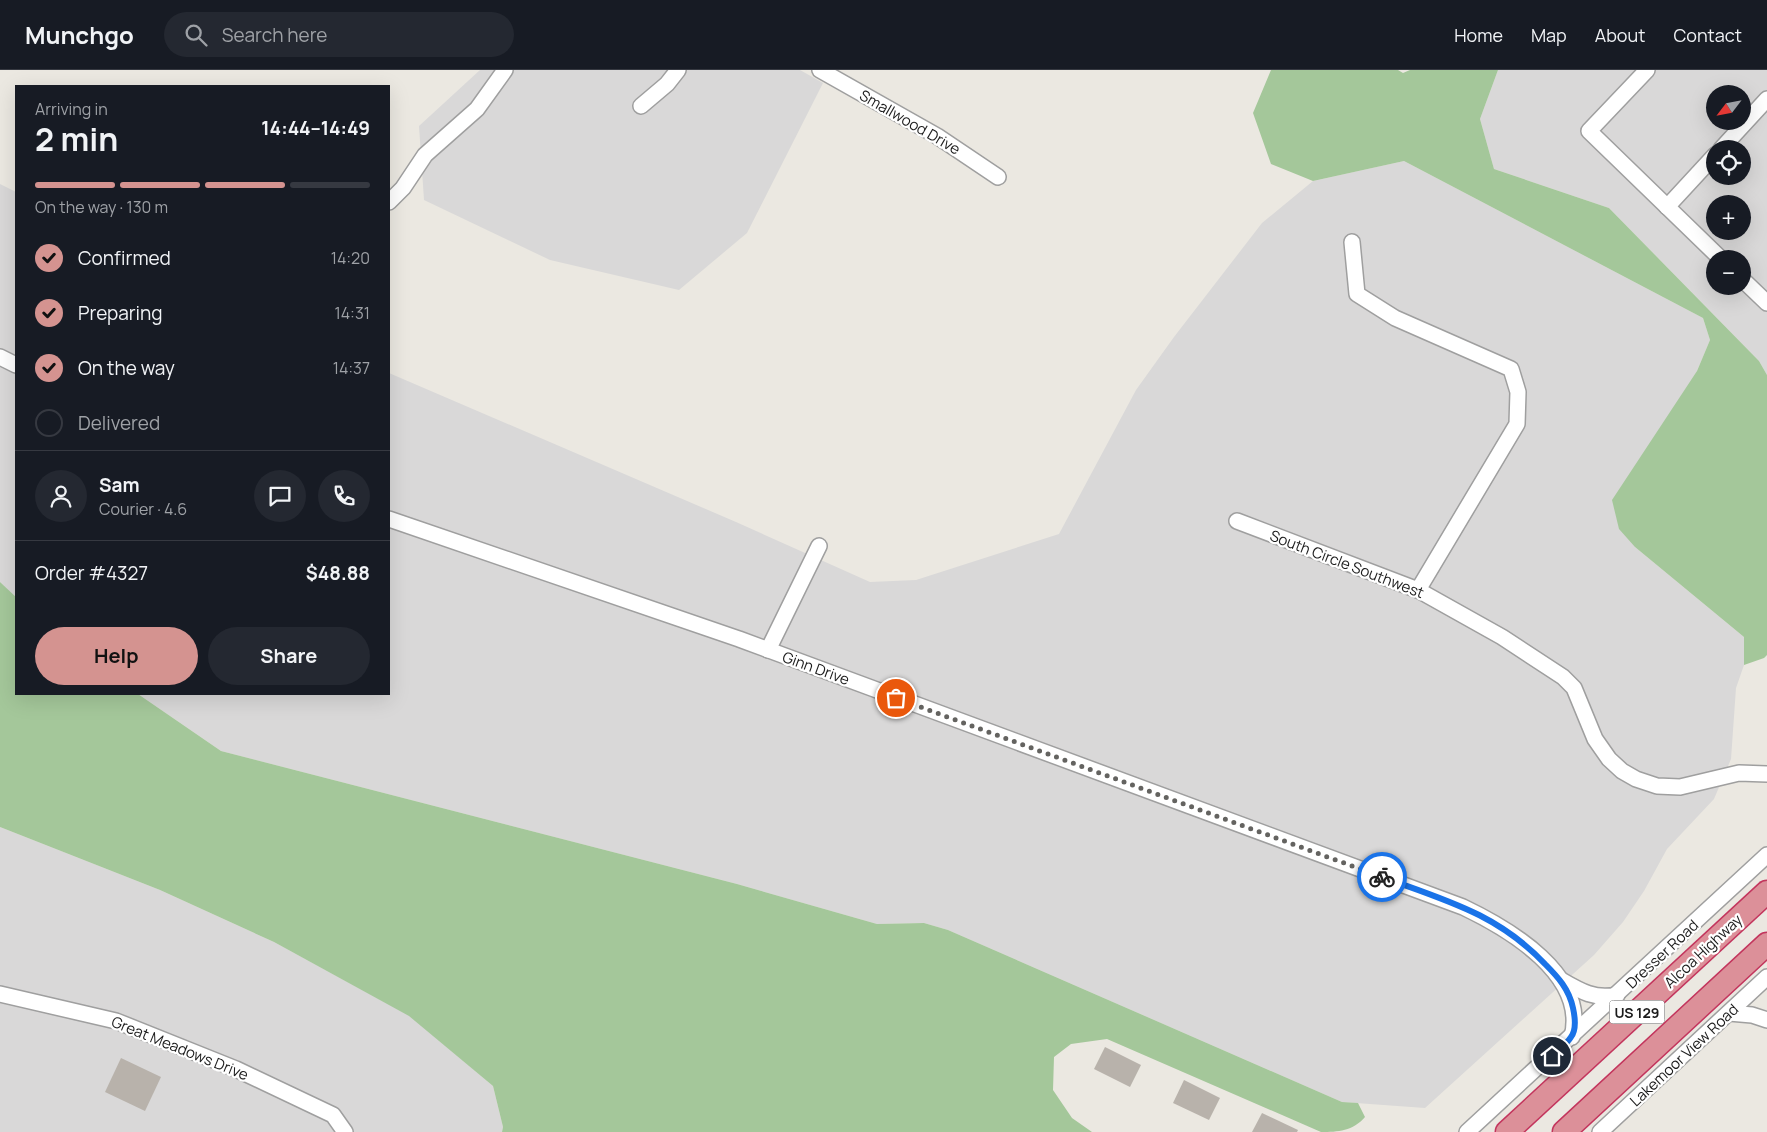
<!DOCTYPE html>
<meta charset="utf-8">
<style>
body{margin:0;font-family:Manrope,sans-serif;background:#242831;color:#f1f3f6;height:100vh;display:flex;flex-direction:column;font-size:19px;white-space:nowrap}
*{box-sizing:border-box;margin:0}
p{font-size:16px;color:#9ea1a6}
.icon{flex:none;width:28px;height:28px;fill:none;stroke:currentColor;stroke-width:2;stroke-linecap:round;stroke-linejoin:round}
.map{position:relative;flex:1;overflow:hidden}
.side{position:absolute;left:15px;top:15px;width:375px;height:610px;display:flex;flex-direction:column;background:#171b24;border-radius:0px;box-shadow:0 5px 20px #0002}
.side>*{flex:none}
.needle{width:32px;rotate:238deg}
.fabs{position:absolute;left:1706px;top:15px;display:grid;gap:10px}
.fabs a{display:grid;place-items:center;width:45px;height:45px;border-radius:50%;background:#171b24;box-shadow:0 5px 20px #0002;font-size:25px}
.pin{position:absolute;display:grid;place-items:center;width:42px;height:42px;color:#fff;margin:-21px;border:2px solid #fff;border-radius:50%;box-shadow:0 1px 5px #0007}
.courier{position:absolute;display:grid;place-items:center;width:50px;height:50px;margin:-25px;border:4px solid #1a73e8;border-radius:50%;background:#fff;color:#222;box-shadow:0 1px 6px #0007}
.overview em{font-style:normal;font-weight:700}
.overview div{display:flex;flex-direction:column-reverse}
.overview{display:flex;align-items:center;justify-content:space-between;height:85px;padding:0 20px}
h1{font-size:32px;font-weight:700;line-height:38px}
.bar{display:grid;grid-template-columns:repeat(4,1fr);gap:8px 5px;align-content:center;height:60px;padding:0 20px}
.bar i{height:6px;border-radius:4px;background:#363941}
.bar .selected{background:#d49390}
.bar p{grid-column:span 4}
.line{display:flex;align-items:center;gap:12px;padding:0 20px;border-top:1px solid #363941}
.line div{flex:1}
.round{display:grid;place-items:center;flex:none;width:52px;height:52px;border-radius:26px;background:#242831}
ol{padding:0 20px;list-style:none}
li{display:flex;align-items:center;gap:15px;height:55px}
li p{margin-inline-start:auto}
li .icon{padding:5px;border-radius:50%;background:#d49390;color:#111;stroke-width:4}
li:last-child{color:#9ea1a6}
li i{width:28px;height:28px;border:2px solid #363941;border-radius:50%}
.button{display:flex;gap:10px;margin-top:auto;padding:10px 20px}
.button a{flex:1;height:58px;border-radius:30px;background:#d49390;color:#111;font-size:20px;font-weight:700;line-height:58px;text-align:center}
.button a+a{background:#242831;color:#f1f3f6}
header{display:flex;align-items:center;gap:30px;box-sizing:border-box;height:70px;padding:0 25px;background:#171b24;border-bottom:1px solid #363941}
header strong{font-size:24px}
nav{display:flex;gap:28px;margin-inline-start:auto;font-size:18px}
.search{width:350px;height:45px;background:#242831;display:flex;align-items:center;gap:12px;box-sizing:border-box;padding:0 18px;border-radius:28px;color:#9ea1a6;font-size:19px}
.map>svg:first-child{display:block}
.residential{fill:#d9d8d8;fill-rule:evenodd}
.forest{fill:#a4c79a}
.building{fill:#b8b2ab}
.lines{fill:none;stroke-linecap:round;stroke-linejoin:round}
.minor-casing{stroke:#9f9f9f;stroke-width:18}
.highway-casing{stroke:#c3355d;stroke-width:25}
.minor{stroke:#fff;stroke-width:15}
.highway{stroke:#dc9099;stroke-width:22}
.done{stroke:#646360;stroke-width:5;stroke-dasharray:0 9}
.route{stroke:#1a73e8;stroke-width:6}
.labels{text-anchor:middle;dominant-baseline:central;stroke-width:4.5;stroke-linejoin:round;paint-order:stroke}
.shield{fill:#fff;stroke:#5f5f5f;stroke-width:1}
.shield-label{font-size:14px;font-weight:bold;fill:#1b1b1b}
.street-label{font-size:15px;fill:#1b1b1b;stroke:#fff}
</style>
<header>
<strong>Munchgo</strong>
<div class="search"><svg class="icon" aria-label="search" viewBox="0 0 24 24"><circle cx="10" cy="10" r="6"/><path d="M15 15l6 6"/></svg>Search here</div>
<nav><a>Home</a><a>Map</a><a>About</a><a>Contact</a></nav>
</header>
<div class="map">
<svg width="1767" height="1062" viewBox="0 0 1767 1062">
<rect width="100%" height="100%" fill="#ebe8e1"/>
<g class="residential">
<polygon points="480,0 800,0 823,13 747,163 679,220 550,190 424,130 419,56"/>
<path d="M1498,0H1767V305L1759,291L1609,138L1494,99L1480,49ZM1715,24H1742V51H1715ZM1715,79H1742V106H1715ZM1715,134H1742V161H1715ZM1715,189H1742V216H1715Z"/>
<polygon points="1404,91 1703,248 1710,270 1697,301 1635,477 1744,567 1744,595 1736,618 1731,689 1714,729 1667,779 1644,821 1623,852 1594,885 1425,1038 1342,1032 948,860 924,853 877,854 737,814 221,681 138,624 389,624 389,303 736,452 870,512 916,510 1059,464 1136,320 1174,267 1262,153 1313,111"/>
<polygon points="0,114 16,122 16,527 0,512"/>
<polygon points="0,757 160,820 274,872 410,946 493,1016 503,1057 502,1062 0,1062"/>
</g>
<g class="forest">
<polygon points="1271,0 1398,0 1403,3 1410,0 1498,0 1480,49 1494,99 1609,138 1759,291 1767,305 1767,585 1764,588 1744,595 1744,567 1635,477 1619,459 1612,430 1697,301 1710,270 1703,248 1404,91 1313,111 1271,94 1253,43"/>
<path d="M0,512L16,527V624H138L221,681L737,814L877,854L924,853L948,860L1342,1032L1358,1033L1365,1047C1353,1061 1338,1062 1321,1062L1107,969L1071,974L1054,987L1053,1020L1072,1048L1092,1062H502L503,1057L493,1016L409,946L274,872L160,820L0,757Z"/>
</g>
<g class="building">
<polygon points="1105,977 1141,995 1130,1017 1094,999"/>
<polygon points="121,988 161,1007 145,1041 105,1022"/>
<polygon points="1184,1010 1220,1028 1209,1050 1173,1033"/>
<polygon points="1262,1043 1298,1060 1297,1062 1252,1062"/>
</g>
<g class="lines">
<defs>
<g id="minor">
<polyline points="820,0 937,66 998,107"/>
<polyline points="1647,0 1589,61 1721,189"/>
<polyline points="641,36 667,14 678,0"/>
<polyline points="1721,79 1767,29"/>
<polyline points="389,132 403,118 425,85 477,39 505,0"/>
<polyline points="1667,137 1715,85"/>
<polyline points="1352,172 1357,224 1395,248 1511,299 1518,322 1517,354 1418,520"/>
<polyline points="1742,209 1767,233"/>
<polyline points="0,287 16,295"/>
<path d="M389,449L739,569L1463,837C1509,859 1588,905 1572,967"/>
<polyline points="1237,451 1418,520 1502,567 1563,607 1574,618 1595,669 1609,689 1622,701 1636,709 1657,716 1680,717 1739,703 1767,704"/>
<polyline points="768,580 819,476"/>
<path d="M1561,910C1580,921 1595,930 1617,925"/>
<polyline points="0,924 116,951 236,999 333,1045 345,1062"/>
<polyline points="1729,943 1752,945 1767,950"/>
<polyline points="1467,1062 1767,785"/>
<polyline points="1600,1062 1767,907"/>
</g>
<g id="highway">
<polyline points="1507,1062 1767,822"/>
<polyline points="1564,1062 1767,874"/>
</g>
</defs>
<use href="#minor" class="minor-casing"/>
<use href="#highway" class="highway-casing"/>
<use href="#minor" class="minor"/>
<use href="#highway" class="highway"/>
</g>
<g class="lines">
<polyline class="done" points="896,628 1382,807"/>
<path class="route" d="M1382,807C1445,830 1498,844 1545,894C1558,907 1569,919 1573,938C1575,947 1577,959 1571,967C1567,974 1558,980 1552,986"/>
</g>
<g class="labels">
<rect class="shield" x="1609.5" y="930.5" width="55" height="23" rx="4"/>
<g class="shield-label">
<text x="1637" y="942">US 129</text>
</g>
<g class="street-label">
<text transform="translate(910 52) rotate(30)">Smallwood Drive</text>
<text transform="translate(1347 494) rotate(21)">South Circle Southwest</text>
<text transform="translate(816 598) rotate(20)">Ginn Drive</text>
<text transform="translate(1703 881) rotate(-43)">Alcoa Highway</text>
<text transform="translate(1662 884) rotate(-43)">Dresser Road</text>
<text transform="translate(180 978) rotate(22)">Great Meadows Drive</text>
<text transform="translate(1684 985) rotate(-43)">Lakemoor View Road</text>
</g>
</g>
</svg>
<div class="fabs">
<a><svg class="needle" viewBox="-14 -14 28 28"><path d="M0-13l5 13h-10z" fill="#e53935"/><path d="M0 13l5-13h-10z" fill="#9ea1a6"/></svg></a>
<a><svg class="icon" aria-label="locate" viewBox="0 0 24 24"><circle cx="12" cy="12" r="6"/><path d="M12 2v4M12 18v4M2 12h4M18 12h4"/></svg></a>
<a>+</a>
<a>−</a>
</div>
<div class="pin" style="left:896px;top:628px;background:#ea580c"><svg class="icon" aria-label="bag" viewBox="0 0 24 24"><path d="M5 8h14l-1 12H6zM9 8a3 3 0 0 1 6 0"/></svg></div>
<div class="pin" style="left:1552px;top:986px;background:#1f2937"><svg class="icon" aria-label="home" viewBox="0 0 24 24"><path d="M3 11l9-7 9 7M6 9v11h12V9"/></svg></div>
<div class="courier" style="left:1382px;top:807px"><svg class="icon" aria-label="bike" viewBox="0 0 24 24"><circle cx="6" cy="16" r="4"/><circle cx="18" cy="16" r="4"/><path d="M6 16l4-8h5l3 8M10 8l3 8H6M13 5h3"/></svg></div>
<section class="side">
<div class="overview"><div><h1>2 min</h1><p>Arriving in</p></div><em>14:44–14:49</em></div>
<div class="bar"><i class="selected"></i><i class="selected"></i><i class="selected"></i><i></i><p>On the way · 130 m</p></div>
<ol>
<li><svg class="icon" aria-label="check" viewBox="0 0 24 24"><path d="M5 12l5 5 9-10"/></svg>Confirmed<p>14:20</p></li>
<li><svg class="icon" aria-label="check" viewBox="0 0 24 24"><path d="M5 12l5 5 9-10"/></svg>Preparing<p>14:31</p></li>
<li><svg class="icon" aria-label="check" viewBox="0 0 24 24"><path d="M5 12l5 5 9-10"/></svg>On the way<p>14:37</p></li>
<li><i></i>Delivered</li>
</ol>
<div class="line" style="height:90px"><a class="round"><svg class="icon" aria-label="person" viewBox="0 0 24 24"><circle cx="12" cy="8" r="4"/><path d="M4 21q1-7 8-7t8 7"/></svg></a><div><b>Sam</b><p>Courier · 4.6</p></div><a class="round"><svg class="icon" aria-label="chat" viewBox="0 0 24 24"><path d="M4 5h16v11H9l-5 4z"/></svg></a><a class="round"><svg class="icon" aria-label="phone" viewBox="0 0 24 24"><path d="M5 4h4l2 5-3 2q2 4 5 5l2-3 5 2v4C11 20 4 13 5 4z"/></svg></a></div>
<div class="line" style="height:65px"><div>Order #4327</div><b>$48.88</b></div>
<div class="button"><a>Help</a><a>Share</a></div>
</section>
</div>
